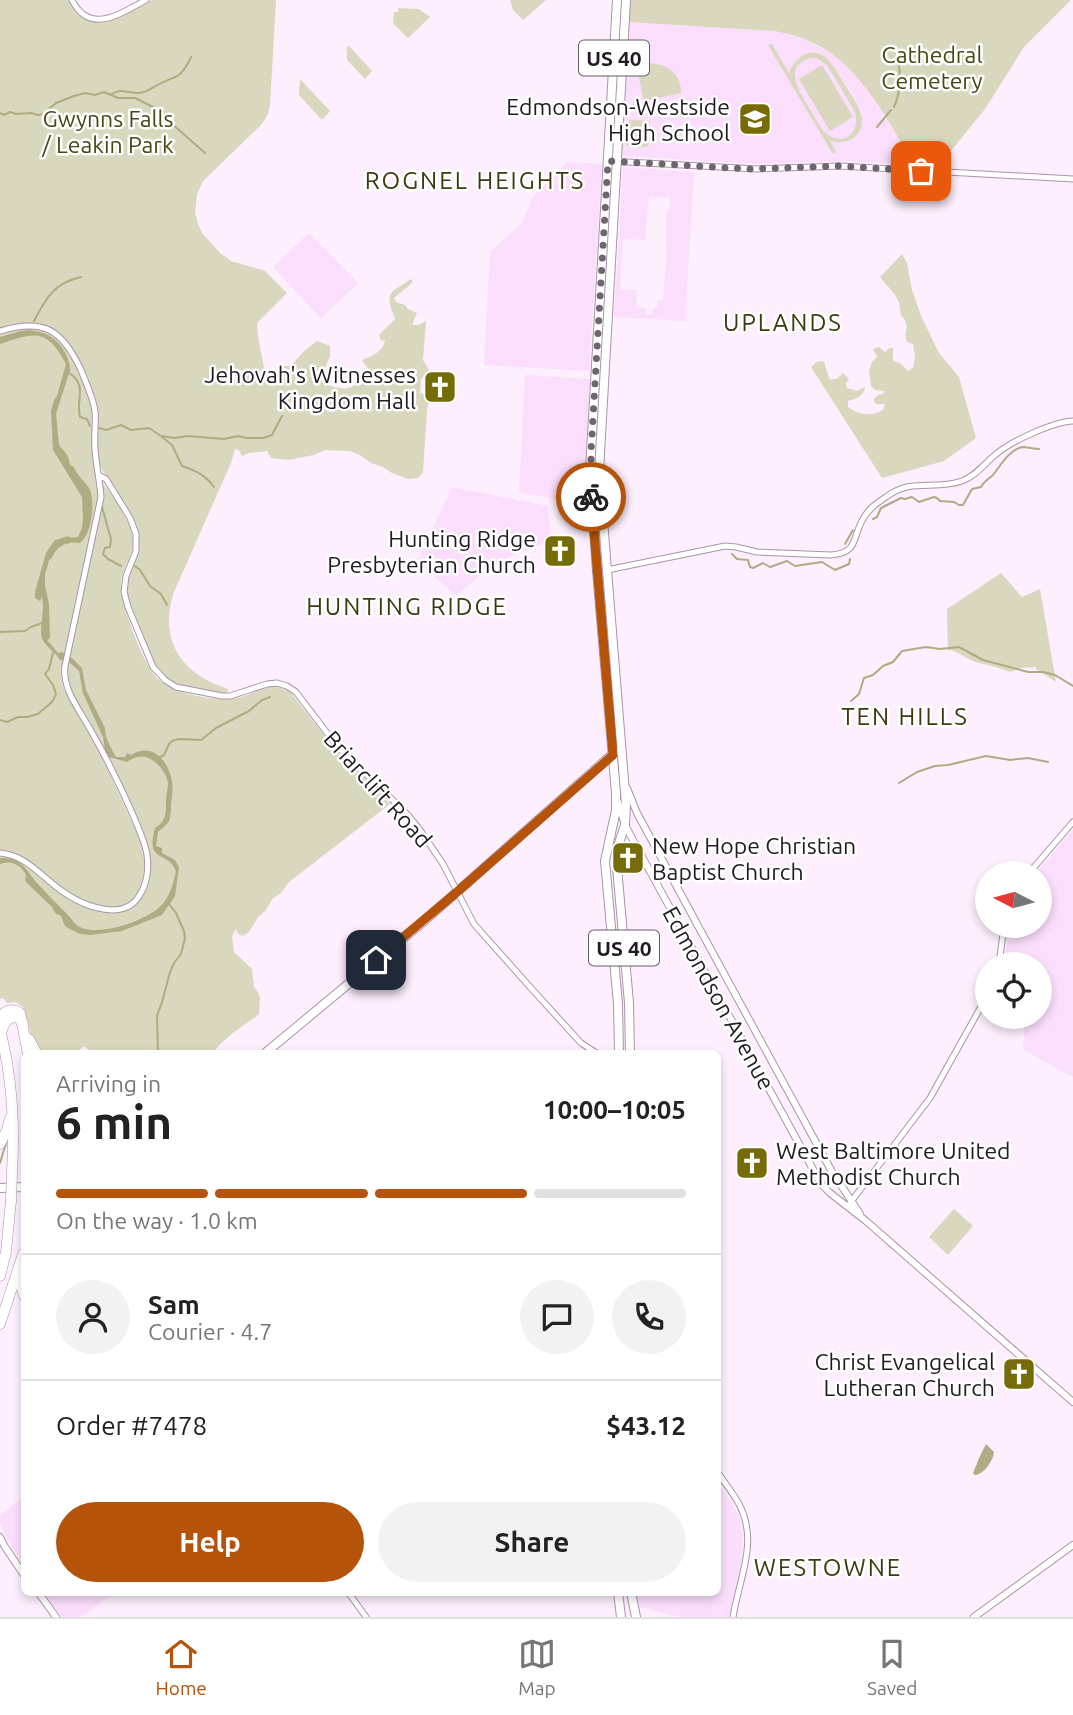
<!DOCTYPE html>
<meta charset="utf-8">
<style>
body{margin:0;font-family:Ubuntu,sans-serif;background:#f2f2f2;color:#222;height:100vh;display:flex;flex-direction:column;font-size:26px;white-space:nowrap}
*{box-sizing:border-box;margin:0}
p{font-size:23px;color:#767676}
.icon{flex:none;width:38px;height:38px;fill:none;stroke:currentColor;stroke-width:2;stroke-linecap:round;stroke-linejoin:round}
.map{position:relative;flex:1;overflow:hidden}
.sheet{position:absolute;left:21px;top:1050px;width:700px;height:546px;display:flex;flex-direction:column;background:#fff;border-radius:10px;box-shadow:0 4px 10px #0003}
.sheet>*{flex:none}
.needle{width:46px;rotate:276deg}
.tools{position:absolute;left:975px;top:861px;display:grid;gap:14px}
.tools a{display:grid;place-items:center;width:77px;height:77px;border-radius:50%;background:#fff;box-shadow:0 4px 10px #0003;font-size:35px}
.pin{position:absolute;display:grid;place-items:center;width:60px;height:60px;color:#fff;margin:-30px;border-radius:14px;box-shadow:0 4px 10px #0006}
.courier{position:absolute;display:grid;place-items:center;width:70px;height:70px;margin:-35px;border:5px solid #b45309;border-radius:50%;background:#fff;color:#222;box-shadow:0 2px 9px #0007}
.overview em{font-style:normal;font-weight:700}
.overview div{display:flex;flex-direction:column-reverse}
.overview{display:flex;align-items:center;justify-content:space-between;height:119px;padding:0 35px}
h1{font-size:46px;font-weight:700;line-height:52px}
.bar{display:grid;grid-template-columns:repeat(4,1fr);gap:10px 7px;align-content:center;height:84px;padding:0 35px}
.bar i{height:9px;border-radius:5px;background:#e0e0e0}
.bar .on{background:#b45309}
.bar p{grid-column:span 4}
.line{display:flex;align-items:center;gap:18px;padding:0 35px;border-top:2px solid #e0e0e0}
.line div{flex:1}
.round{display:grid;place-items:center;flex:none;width:74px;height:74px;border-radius:37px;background:#f2f2f2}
.button{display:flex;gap:14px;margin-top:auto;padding:14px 35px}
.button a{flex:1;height:80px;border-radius:42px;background:#b45309;color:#fff;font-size:28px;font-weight:700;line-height:80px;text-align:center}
.button a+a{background:#f2f2f2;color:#222}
.tab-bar{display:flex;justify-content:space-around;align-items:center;height:98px;border-top:2px solid #e0e0e0;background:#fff;font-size:19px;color:#767676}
.tab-bar a{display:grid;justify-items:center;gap:4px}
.tab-bar .on{color:#b45309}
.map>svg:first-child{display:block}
.built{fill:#fbdefb;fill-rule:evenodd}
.green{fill:#d9d7bd;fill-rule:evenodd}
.water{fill:#afab82}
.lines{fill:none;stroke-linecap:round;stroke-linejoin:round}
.stream{stroke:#afab82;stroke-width:2}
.river{stroke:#afab82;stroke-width:7}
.tertiary-casing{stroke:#aa94aa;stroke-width:7}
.secondary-casing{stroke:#aa94aa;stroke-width:8}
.primary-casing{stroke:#aa94aa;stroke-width:10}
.motorway-casing{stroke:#aa94aa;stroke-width:11}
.tertiary{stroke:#fff;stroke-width:5}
.secondary{stroke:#fff;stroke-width:6}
.primary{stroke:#fff;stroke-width:8}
.motorway{stroke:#fff;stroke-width:10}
.motorway-bridge-casing{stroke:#aa94aa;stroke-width:11;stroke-linecap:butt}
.motorway-bridge{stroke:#fff;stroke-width:10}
.done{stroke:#6f656f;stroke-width:7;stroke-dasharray:0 12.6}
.route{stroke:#b45309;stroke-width:9}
.labels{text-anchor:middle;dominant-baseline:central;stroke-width:5;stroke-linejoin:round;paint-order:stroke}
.shield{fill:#fff;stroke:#645f64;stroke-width:2}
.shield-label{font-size:21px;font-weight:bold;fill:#221a22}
.park-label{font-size:23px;fill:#4b4614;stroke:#fff}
.poi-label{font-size:23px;fill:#221a22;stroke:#fff;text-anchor:end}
.street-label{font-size:23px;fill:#221a22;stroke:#fff}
.neighbourhood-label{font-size:24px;letter-spacing:2px;fill:#3e390f;stroke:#fff}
</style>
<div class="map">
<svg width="1073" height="1617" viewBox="0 0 1073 1617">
<rect width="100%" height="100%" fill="#fdeffd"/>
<g class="built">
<polygon points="629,22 774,31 789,33 806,39 835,56 849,67 862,81 915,165 847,161 756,164 622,156"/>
<polygon points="567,162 602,164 589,371 484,365 490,252 522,223 532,198"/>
<path d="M623,167L694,172L685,321L614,317ZM649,197L670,198L669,211L666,212V250H667L663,300H658L657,308H653L652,315L646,314V308L636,307L637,290L620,289L623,239L645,240Z"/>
<polygon points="309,233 358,283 321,318 273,267"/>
<polygon points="525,375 590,379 587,455 587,499 582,504 519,492"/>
<polygon points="452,487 548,506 551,541 513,555 500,563 482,574 456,595 417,562"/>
<polygon points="1073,830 1073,1077 1023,1050 1025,1017 1040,1017 1040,964 1004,964 1009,926 1040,926 1040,873 1036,873"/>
<polygon points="718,1481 739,1516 743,1536 742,1559 729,1617 679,1617 639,1607 637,1593 718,1592"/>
<polygon points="24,1496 24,1566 10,1544 0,1524 0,1516"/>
<polygon points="44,1593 114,1593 81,1617 62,1617"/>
</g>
<g class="green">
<path d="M0,0H69L76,13L87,20L105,22L115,19L152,0H276L270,105L268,114L262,124L203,181L197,194L195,213L198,224L202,233L220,253L231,261L265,271L287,293L257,323L258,337L264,368L272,377L284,366H291L304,351L317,341L330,346V356L324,371L329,374L325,379L328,385C350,393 356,387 369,370L362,360C372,356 383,352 385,340L381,341L379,335L395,319C384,291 390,293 411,279L413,282L394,298L396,302L405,305L408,309L417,313L413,322V325H418L426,321L423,360L429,370L421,379L420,393L430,395L427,410L423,472L418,478L408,479L392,473L383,467L371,463L360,455L350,451L325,450L314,455L288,460L271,458L267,451L249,453L242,456L239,450L235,449L231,463L174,592C158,640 181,674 228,689L227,693C218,693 208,690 199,689C178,685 163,681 153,661L127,595L128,578L138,551L137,528L101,468L97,456V411L74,354L51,328L43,325L34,323H22L0,329Z"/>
<polygon points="510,0 546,0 523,20 513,10"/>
<path d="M630,0H1071L1024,47L985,109L938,167L915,165C878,106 851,42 774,31L629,22Z"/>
<polygon points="398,8 419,9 430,17 408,38 393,23 394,12 398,12"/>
<path d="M772,44L789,73C796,54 816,44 831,63C837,70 841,79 846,87C854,100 871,121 856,136C848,143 839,143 830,141L836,152L833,154L768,45ZM811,58L818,59L827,65L854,110C862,129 847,147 828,135C821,131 817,120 812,113C803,96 779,66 811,58Z"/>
<polygon points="349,46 372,71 365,79 347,60 347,47"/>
<path d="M646,63C666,63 681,72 681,93L645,101L643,99L637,65Z"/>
<polygon points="822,65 853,117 830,131 799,79"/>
<polygon points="300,79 330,111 323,119 321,119 299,95"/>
<polygon points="629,120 650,121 648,147 627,146"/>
<path d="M902,254L907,263L912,290L922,318L939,353L959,377L976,438L944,461L882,478L811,367C815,364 819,359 824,362L830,380L838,378L843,373L849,379L846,383L847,388L857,391L865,387C864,396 855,399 848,401V407C859,415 870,417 883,410L885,404H877L874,402V399L878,395L883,394L884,391L875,390L871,386L869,371L872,362L877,357L873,349L879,347L885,352L890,348H893V361L900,363L908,371L913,368L915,357L913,344L907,342C905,337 905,332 907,327L904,318L901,316C899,293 893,294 880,277Z"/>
<path d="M25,327C32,328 41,328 47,331C71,342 91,392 93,416C94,427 92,439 92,450C93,466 98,482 98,499L61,669V677L64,689L102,757L140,840L145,863L142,886L134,899L124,906L111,908L96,906L82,901L60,887L35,866L0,851V333Z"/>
<path d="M103,483C113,497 132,523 133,540C134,555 123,567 121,581C119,600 144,668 159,680C176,694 215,702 236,698C257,695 271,677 291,693L334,748L390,804L289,882L281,893L273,898L265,911L258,917L249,932L243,936L238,934L236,929L232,936L234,952L252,969L254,987L258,992L260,998L259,1014C246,1024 222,1039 214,1052L207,1054H93L84,1046L75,1053H41L31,1035L23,1007L15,1002L7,1003L3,998L0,999V856L13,858L22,862L83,905L127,909L145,889L148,849L71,693L66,677Z"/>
<polygon points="1001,573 1022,597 1040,589 1056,682 1036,669 1036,667 1022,668 1010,672 996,667 975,662 952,650 948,651 947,609"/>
<polygon points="954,1209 973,1226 948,1255 929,1237"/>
</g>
<g class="water">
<path d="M29,330C35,331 42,332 48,335C60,341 70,357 70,370L56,414L59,445C64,451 69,455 70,465L74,467C77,476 86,482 90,490C95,503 92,534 80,543C74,543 67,541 61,542C47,546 51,563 45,573V585L49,604L50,638L47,640L58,653L62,652L73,659L82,668L86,690L105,728C105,740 111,747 116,757H125L127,753L131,755C150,743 166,757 171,777C174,786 172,795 171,804C171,809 171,816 169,821C167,825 161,829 158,832L156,846L162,848V853L175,860L179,867L175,896L162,915L122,931L90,935L80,934L70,929L65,926L61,916L55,913L52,907L27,883L25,880L26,875C21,865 11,860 0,864V858C23,858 24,868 37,883C47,894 57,904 67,914C73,920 74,925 82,928C97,934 126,926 140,919C164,909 171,896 176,871C168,850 145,864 155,828C167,821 166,812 166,800C166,794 168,789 168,783C166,770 151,753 137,757C133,758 130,760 127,762L109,757L105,750L103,737L83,693L79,671L69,662L60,660C56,652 45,647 42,638C39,630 45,609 42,597L40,601L35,598V592L46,553L55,540L78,537L82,528L83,518L82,497L53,450L51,411L54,400L57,396L66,364C47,328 35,332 0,344V337L20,331Z"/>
<path d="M986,1444L994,1452C993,1461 984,1474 975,1475L973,1473L980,1456Z"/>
</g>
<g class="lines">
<g class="stream">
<path d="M112,94C121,88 128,93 138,93C145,93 148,90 154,87C173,75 180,82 191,57"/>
<path d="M894,107C901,91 901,77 898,60"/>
<polyline points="0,113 4,115 10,112 16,114 31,113 38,115 43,114 56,103 74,96 85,93 95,95 104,92 118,98 135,98 159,110 171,123 205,153"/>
<polyline points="877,127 891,110"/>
<path d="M34,321C46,298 54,283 81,277"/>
<path d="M68,372C89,386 75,398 80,417L87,419L90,426"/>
<polyline points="99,428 106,430 121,425 131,430 149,428 161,436 175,438 188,436 224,439 238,436 246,438 263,438 272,435 282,416"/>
<path d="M162,437L172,445L182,466C197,471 205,475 214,487"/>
<polyline points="102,507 111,539 110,547 105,548 103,554 108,559 121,566"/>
<path d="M873,519L877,517L881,508L901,498L905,499L912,497L919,502L934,497L937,498L940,501L954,502L959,505H963L972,489L981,487C984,481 989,479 993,475C1001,465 1009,450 1022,447C1028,447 1033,449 1039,449"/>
<polyline points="845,544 853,530"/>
<polyline points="732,554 737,559 748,560 750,567 753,568 763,563 770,567 787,561 795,566 822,562 835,570 849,564 850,559"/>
<polyline points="135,566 140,570 150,586 161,594 167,605"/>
<polyline points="0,632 25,631 31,627 42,623"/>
<polyline points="851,701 859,694 864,678 873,675 883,666 893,662 902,651 926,647 940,649 959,647 983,660 1028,672 1043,672 1055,675 1073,686"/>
<polyline points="0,720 7,722 18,717 27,717 38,714 52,702 56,694 53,685 45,674 49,669 53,653"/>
<polyline points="160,757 164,755 169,744 172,741 179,739 201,740 216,728 249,711 262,700 270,697"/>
<polyline points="899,783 917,772 935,766 948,765 986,756 1010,760 1028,758 1048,762"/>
<polyline points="158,1054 157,1016 162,1002 170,972 174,963 181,954 185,938 184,931 176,913 169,904"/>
<polyline points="0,1163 7,1140"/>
</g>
<path class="river" d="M49,556C52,548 59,541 68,540"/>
<defs>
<g id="tertiary">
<path d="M72,0C90,36 121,13 146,0"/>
<polyline points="608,161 757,169 840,166 1073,179"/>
<path d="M0,331C43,318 62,329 81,370C86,383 93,397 95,411C96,424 94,436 95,449C96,465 100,481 101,497L65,666C62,689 79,709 90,729C106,757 120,785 133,815C138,828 145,841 147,855C149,868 147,885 139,896C133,906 124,910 112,910C91,909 70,898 54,885C37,871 23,855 0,853"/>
<polyline points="100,476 106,479 130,518 136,534 136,551 126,576 124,592 128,607 153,667 165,680 176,687 222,696 230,696 267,684 277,683 287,686 296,692 337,746 408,815 420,830 443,864 474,924 530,987 581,1043 598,1054"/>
<path d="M607,570L725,546L736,547L757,552L831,555C859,553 852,537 863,519C868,509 877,503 886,497C912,477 933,491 962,481C976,476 984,464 995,455C1011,441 1053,422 1073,421"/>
<polyline points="1029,873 1073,822"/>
<polyline points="999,964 1004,926"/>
<polyline points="850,1203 930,1098 987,996"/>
<path d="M718,1473C725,1483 733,1493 739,1504C759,1542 739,1578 733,1617"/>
<polyline points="348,1592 366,1617"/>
</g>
<g id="secondary">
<polyline points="627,788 637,813 697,924 831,1170 860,1214"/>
<polyline points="618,802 625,825 634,842 821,1184 830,1193 866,1221 1073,1402"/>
<polyline points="0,1537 5,1547 24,1575"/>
<polyline points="38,1592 56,1617"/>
<polyline points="974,1617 1073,1545"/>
</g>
<g id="primary">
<polyline points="617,0 590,470 597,571 616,793 616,810 605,861 618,1004 619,1054"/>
<polyline points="626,0 599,471 626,805 625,825 619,843 617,867 629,1003 630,1054"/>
<polyline points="264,1054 423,922 615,752"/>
<polyline points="0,1188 24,1187"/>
<polyline points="618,1592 621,1617"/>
<polyline points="631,1592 636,1617"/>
</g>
<g id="motorway">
<path d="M0,1017C5,1010 13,1008 20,1013L28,1054"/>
<path d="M0,1030C12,1076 15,1124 12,1172"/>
<path d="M1,1034C3,1025 6,1017 17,1017L23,1023"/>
<polyline points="29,1039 37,1054"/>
<polyline points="0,1144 7,1130 10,1118"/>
<polyline points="20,1273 20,1282 24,1296"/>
<polyline points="0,1276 6,1252 11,1201"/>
<polyline points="0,1324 23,1254"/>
</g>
</defs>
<use href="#tertiary" class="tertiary-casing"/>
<use href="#secondary" class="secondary-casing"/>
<use href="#primary" class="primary-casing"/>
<use href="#motorway" class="motorway-casing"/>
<use href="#tertiary" class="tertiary"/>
<use href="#secondary" class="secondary"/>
<use href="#primary" class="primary"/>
<use href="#motorway" class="motorway"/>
<defs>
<polyline id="motorway-bridge" points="11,1201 12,1172"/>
</defs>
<use href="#motorway-bridge" class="motorway-bridge-casing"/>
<use href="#motorway-bridge" class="motorway-bridge"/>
</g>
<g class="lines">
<polyline class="done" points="591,497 591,452 608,161 749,169 840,166 921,171"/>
<polyline class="route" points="376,960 457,892 613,755 591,497"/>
</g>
<defs>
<symbol id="school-square" viewBox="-11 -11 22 22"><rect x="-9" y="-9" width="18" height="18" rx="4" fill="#766c07" stroke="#fff"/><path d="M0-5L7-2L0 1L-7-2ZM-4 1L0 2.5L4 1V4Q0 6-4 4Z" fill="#fff"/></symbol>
<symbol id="church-square" viewBox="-11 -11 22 22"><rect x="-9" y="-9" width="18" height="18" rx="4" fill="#766c07" stroke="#fff"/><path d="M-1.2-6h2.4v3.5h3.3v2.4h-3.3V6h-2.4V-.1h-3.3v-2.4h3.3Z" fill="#fff"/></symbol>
</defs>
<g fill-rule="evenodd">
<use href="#school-square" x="736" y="100" width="38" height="38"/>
<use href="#church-square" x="421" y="368" width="38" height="38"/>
<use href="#church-square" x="541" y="532" width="38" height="38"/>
<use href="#church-square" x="609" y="839" width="38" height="38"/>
<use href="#church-square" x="733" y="1144" width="38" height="38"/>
<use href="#church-square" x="1000" y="1355" width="38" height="38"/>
</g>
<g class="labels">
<g class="shield">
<rect x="579" y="40.5" width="70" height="35" rx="5"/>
<rect x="589" y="930.5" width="70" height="35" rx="5"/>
</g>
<g class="shield-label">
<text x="614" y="58">US 40</text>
<text x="624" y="948">US 40</text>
</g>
<g class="park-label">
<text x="932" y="54">Cathedral<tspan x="932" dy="26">Cemetery</tspan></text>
<text x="108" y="118">Gwynns Falls<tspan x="108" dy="26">/ Leakin Park</tspan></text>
</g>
<g class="poi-label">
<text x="730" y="106">Edmondson-Westside<tspan x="730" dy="26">High School</tspan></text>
<text x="416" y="374">Jehovah's Witnesses<tspan x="416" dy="26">Kingdom Hall</tspan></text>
<text x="536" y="538">Hunting Ridge<tspan x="536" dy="26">Presbyterian Church</tspan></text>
<text x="652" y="845" text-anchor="start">New Hope Christian<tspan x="652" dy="26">Baptist Church</tspan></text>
<text x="776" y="1150" text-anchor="start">West Baltimore United<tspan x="776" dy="26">Methodist Church</tspan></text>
<text x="995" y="1361">Christ Evangelical<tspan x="995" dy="26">Lutheran Church</tspan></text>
</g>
<g class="street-label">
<text transform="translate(378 789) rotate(48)">Briarclift Road</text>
<text transform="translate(719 998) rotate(61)">Edmondson Avenue</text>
</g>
<g class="neighbourhood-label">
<text x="475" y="180">ROGNEL HEIGHTS</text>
<text x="783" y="322">UPLANDS</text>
<text x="407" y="606">HUNTING RIDGE</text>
<text x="905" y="716">TEN HILLS</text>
<text x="828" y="1567">WESTOWNE</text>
</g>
</g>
</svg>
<div class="tools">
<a><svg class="needle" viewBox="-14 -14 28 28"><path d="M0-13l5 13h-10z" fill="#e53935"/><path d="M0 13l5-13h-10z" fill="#767676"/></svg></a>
<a><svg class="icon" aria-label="locate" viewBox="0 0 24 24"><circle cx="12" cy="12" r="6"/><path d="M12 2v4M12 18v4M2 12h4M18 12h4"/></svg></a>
</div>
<div class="pin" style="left:921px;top:171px;background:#ea580c"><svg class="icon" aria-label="bag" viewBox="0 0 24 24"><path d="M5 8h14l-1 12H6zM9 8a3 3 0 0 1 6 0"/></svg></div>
<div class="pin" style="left:376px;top:960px;background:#1f2937"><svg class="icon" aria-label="home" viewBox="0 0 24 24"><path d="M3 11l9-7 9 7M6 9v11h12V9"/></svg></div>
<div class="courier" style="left:591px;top:497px"><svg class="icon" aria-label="bike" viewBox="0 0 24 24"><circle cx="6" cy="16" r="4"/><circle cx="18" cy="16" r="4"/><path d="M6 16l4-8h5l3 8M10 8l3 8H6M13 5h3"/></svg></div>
<section class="sheet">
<div class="overview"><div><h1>6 min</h1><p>Arriving in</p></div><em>10:00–10:05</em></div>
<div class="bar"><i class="on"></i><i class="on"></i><i class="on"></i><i></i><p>On the way · 1.0 km</p></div>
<div class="line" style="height:126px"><a class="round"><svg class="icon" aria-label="person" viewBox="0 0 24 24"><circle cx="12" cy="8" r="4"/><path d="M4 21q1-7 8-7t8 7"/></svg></a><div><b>Sam</b><p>Courier · 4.7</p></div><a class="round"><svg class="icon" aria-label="chat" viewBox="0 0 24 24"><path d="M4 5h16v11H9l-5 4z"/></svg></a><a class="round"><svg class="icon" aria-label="phone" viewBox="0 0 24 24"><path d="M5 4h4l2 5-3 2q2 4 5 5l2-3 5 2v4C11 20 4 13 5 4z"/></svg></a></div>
<div class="line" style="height:91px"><div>Order #7478</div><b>$43.12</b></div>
<div class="button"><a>Help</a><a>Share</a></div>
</section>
</div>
<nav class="tab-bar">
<a class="on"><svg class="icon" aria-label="home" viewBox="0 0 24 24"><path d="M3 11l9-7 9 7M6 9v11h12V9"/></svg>Home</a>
<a><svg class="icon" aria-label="map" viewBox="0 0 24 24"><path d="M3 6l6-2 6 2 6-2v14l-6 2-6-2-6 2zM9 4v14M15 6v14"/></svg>Map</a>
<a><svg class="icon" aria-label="saved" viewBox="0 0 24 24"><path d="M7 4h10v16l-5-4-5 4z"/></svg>Saved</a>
</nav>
